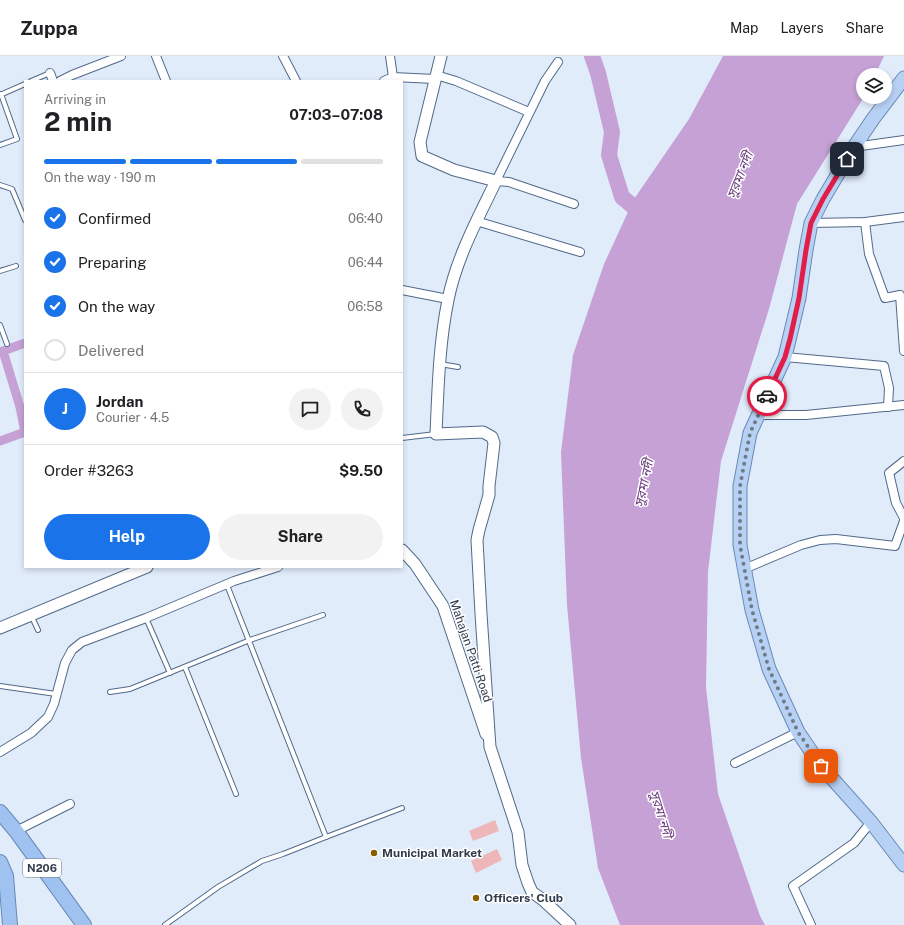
<!DOCTYPE html>
<meta charset="utf-8">
<style>
body{margin:0;font-family:"Public Sans","Noto Sans Bengali",sans-serif;background:#f2f2f2;color:#202124;height:100vh;display:flex;flex-direction:column;font-size:15px;white-space:nowrap}
*{box-sizing:border-box;margin:0}
p{font-size:13px;color:#757577}
.icon{flex:none;width:22px;height:22px;fill:none;stroke:currentColor;stroke-width:2;stroke-linecap:round;stroke-linejoin:round}
.map{position:relative;flex:1;overflow:hidden}
.side{position:absolute;left:24px;top:24px;width:379px;height:488px;display:flex;flex-direction:column;background:#fff;border-radius:0px;box-shadow:0 2px 6px #0003}
.side>*{flex:none}
.tools{position:absolute;left:856px;top:12px;display:grid;gap:8px}
.tools a{display:grid;place-items:center;width:36px;height:36px;border-radius:50%;background:#fff;box-shadow:0 2px 6px #0003;font-size:20px}
.pin{position:absolute;display:grid;place-items:center;width:34px;height:34px;color:#fff;margin:-17px;border-radius:8px;box-shadow:0 2px 6px #0006}
.courier{position:absolute;display:grid;place-items:center;width:40px;height:40px;margin:-20px;border:3px solid #e11d48;border-radius:50%;background:#fff;color:#222;box-shadow:0 1px 5px #0007}
.overview em{font-style:normal;font-weight:700}
.overview div{display:flex;flex-direction:column-reverse}
.overview{display:flex;align-items:center;justify-content:space-between;height:68px;padding:0 20px}
h1{font-size:26px;font-weight:700;line-height:30px}
.bar{display:grid;grid-template-columns:repeat(4,1fr);gap:6px 4px;align-content:center;height:48px;padding:0 20px}
.bar i{height:5px;border-radius:3px;background:#e0e0e0}
.bar .current{background:#1a73e8}
.bar p{grid-column:span 4}
.line{display:flex;align-items:center;gap:10px;padding:0 20px;border-top:1px solid #e0e0e0}
.line div{flex:1}
.round{display:grid;place-items:center;flex:none;width:42px;height:42px;border-radius:21px;background:#f2f2f2}
ol{padding:0 20px;list-style:none}
li{display:flex;align-items:center;gap:12px;height:44px}
li p{margin-inline-start:auto}
li .icon{padding:4px;border-radius:50%;background:#1a73e8;color:#fff;stroke-width:4}
li:last-child{color:#757577}
li i{width:22px;height:22px;border:2px solid #e0e0e0;border-radius:50%}
.primary-button{display:flex;gap:8px;margin-top:auto;padding:8px 20px}
.primary-button a{flex:1;height:46px;border-radius:24px;background:#1a73e8;color:#fff;font-size:16px;font-weight:700;line-height:46px;text-align:center}
.primary-button a+a{background:#f2f2f2;color:#202124}
header{display:flex;align-items:center;gap:24px;box-sizing:border-box;height:56px;padding:0 20px;background:#fff;border-bottom:1px solid #e0e0e0}
header strong{font-size:19px}
nav{display:flex;gap:22px;margin-inline-start:auto;font-size:14px}
.map>svg:first-child{display:block}
.green{fill:#eeb6b9}
.water{fill:#c6a1d6}
.lines{fill:none;stroke-linecap:round;stroke-linejoin:round}
.canal{stroke:#c6a1d6;stroke-width:9}
.river{stroke:#c6a1d6;stroke-width:16}
.service-casing{stroke:#506989;stroke-width:6}
.minor-casing{stroke:#506989;stroke-width:10}
.tertiary-casing{stroke:#506989;stroke-width:13}
.primary-casing{stroke:#6989b4;stroke-width:15}
.trunk-casing{stroke:#6989b4;stroke-width:16}
.service{stroke:#fff;stroke-width:4}
.minor{stroke:#fff;stroke-width:8}
.tertiary{stroke:#fff;stroke-width:11}
.primary{stroke:#b7d1f4;stroke-width:13}
.trunk{stroke:#9fc2f0;stroke-width:14}
.done{stroke:#6f7a89;stroke-width:4;stroke-dasharray:0 7.2}
.route{stroke:#e11d48;stroke-width:5}
.poi-dot{fill:#8b5d01;stroke:#fff;stroke-width:1.5}
.labels{text-anchor:middle;dominant-baseline:central;stroke-width:3;stroke-linejoin:round;paint-order:stroke}
.shield{fill:#fff;stroke:#6f7681;stroke-width:1}
.shield-label{font-size:11px;font-weight:bold;fill:#313c4b}
.street-label{font-size:12px;fill:#313c4b;stroke:#fff}
.poi-label{font-size:12px;font-weight:bold;fill:#313c4b;stroke:#fff;text-anchor:start}
.water-label{font-size:13px;font-style:italic;fill:#6a3c7c;stroke:#fff}
</style>
<header>
<strong>Zuppa</strong>
<nav><a>Map</a><a>Layers</a><a>Share</a></nav>
</header>
<div class="map">
<svg width="904" height="869" viewBox="0 0 904 869">
<rect width="100%" height="100%" fill="#e1ecfb"/>
<g class="green">
<polygon points="495,764 499,775 473,785 469,775"/>
<polygon points="497,793 502,804 476,817 471,805"/>
</g>
<polygon class="water" points="723,0 884,0 875,19 863,19 863,41 864,41 797,148 769,253 721,405 708,516 706,631 718,738 760,860 765,869 620,869 598,812 581,702 567,549 561,396 573,299 604,208 634,143 689,63"/>
<g class="lines">
<g class="canal">
<polyline points="25,287 3,295 20,351 25,376"/>
<polyline points="0,385 25,376"/>
</g>
<polyline class="river" points="592,0 598,17 612,76 609,99 622,141 647,162"/>
<defs>
<g id="service">
<polyline points="31,25 50,17"/>
<polyline points="0,39 25,28"/>
<polyline points="0,89 17,83 1,38"/>
<polyline points="0,129 12,133 25,164"/>
<polyline points="0,215 16,210"/>
<polyline points="0,269 7,288"/>
<polyline points="440,308 458,311"/>
<polyline points="402,382 436,378"/>
<polyline points="31,559 38,574"/>
<polyline points="146,562 170,617"/>
<polyline points="185,611 236,738"/>
<polyline points="0,630 56,638"/>
<polyline points="110,636 130,633 250,584 323,559"/>
<polyline points="326,781 402,752"/>
<polyline points="165,869 218,831 262,805 283,798 326,781 227,529"/>
</g>
<g id="minor">
<polyline points="156,0 166,25"/>
<polyline points="283,0 296,25"/>
<polyline points="390,0 393,21 435,23"/>
<polyline points="558,6 545,25 496,125 509,126 574,148"/>
<polyline points="50,17 53,25"/>
<polyline points="436,19 456,25 529,56"/>
<polyline points="60,25 72,19 121,0"/>
<polyline points="384,25 393,21"/>
<polyline points="854,91 904,84"/>
<polyline points="476,165 580,196"/>
<polyline points="865,166 869,198 885,242 900,239 904,295"/>
<polyline points="811,167 865,166 904,161"/>
<polyline points="402,234 448,243"/>
<polyline points="785,301 884,310 889,332 888,351"/>
<polyline points="758,359 806,359 904,349"/>
<polyline points="904,405 889,417 896,447 904,462"/>
<polyline points="744,513 801,489 820,484 836,483 895,490 904,465"/>
<polyline points="0,696 31,677 48,661 54,648 65,607 72,594 82,586 146,562 234,525 278,511"/>
<polyline points="735,707 798,676"/>
<polyline points="16,775 70,748"/>
<polyline points="811,869 793,830 854,787 871,766"/>
</g>
<g id="tertiary">
<path d="M441,0L420,86L422,100L454,114L496,125C478,162 456,203 448,244C439,288 438,333 436,378L483,376L492,381L494,387L489,430V439L479,474L477,484L481,558L490,691L518,776L522,809L528,827L532,836L543,844L570,869"/>
<polyline points="402,494 415,508 443,550 486,678"/>
<polyline points="0,572 147,511"/>
</g>
<polyline id="primary" points="904,22 873,63 854,91 823,143 811,167 806,194 799,242 785,301 750,377 740,430 740,489 752,554 769,613 798,676 821,710 871,766 904,809"/>
<g id="trunk">
<polyline points="0,756 16,775 84,869"/>
<polyline points="0,806 6,820 10,869"/>
</g>
</defs>
<use href="#service" class="service-casing"/>
<use href="#minor" class="minor-casing"/>
<use href="#tertiary" class="tertiary-casing"/>
<use href="#primary" class="primary-casing"/>
<use href="#trunk" class="trunk-casing"/>
<use href="#service" class="service"/>
<use href="#minor" class="minor"/>
<use href="#tertiary" class="tertiary"/>
<use href="#primary" class="primary"/>
<use href="#trunk" class="trunk"/>
</g>
<g class="lines">
<polyline class="done" points="767,340 750,377 740,430 740,489 752,554 769,613 798,676 821,710"/>
<polyline class="route" points="767,340 785,301 790,283 799,242 806,194 811,167 823,143 847,103"/>
</g>
<g class="poi-dot">
<circle cx="374" cy="797" r="4"/>
<circle cx="476" cy="842" r="4"/>
</g>
<g class="labels">
<rect class="shield" x="23" y="803" width="38" height="18" rx="3"/>
<g class="shield-label">
<text x="42" y="812">N206</text>
</g>
<g class="street-label">
<text transform="translate(471 595) rotate(71)">Mahajan Patti Road</text>
</g>
<g class="poi-label">
<text x="382" y="797">Municipal Market</text>
<text x="484" y="842">Officers' Club</text>
</g>
<g class="water-label">
<text transform="translate(740 119) rotate(-68)">সুরমা নদী</text>
<text transform="translate(644 427) rotate(-78)">সুরমা নদী</text>
<text transform="translate(661 758) rotate(73)">সুরমা নদী</text>
</g>
</g>
</svg>
<div class="tools">
<a><svg class="icon" aria-label="layers" viewBox="0 0 24 24"><path d="M12 4l9 5-9 5-9-5zM3 14l9 5 9-5"/></svg></a>
</div>
<div class="pin" style="left:821px;top:710px;background:#ea580c"><svg class="icon" aria-label="bag" viewBox="0 0 24 24"><path d="M5 8h14l-1 12H6zM9 8a3 3 0 0 1 6 0"/></svg></div>
<div class="pin" style="left:847px;top:103px;background:#1f2937"><svg class="icon" aria-label="home" viewBox="0 0 24 24"><path d="M3 11l9-7 9 7M6 9v11h12V9"/></svg></div>
<div class="courier" style="left:767px;top:340px"><svg class="icon" aria-label="car" viewBox="0 0 24 24"><path d="M5 17H2v-5l4-1 3-4h7l3 4 3 1v5h-3M9 17h6M6 11h13"/><circle cx="7" cy="17" r="2"/><circle cx="17" cy="17" r="2"/></svg></div>
<section class="side">
<div class="overview"><div><h1>2 min</h1><p>Arriving in</p></div><em>07:03–07:08</em></div>
<div class="bar"><i class="current"></i><i class="current"></i><i class="current"></i><i></i><p>On the way · 190 m</p></div>
<ol>
<li><svg class="icon" aria-label="check" viewBox="0 0 24 24"><path d="M5 12l5 5 9-10"/></svg>Confirmed<p>06:40</p></li>
<li><svg class="icon" aria-label="check" viewBox="0 0 24 24"><path d="M5 12l5 5 9-10"/></svg>Preparing<p>06:44</p></li>
<li><svg class="icon" aria-label="check" viewBox="0 0 24 24"><path d="M5 12l5 5 9-10"/></svg>On the way<p>06:58</p></li>
<li><i></i>Delivered</li>
</ol>
<div class="line" style="height:72px"><b class="round" style="background:#1a73e8;color:#fff">J</b><div><b>Jordan</b><p>Courier · 4.5</p></div><a class="round"><svg class="icon" aria-label="chat" viewBox="0 0 24 24"><path d="M4 5h16v11H9l-5 4z"/></svg></a><a class="round"><svg class="icon" aria-label="phone" viewBox="0 0 24 24"><path d="M5 4h4l2 5-3 2q2 4 5 5l2-3 5 2v4C11 20 4 13 5 4z"/></svg></a></div>
<div class="line" style="height:52px"><div>Order #3263</div><b>$9.50</b></div>
<div class="primary-button"><a>Help</a><a>Share</a></div>
</section>
</div>
